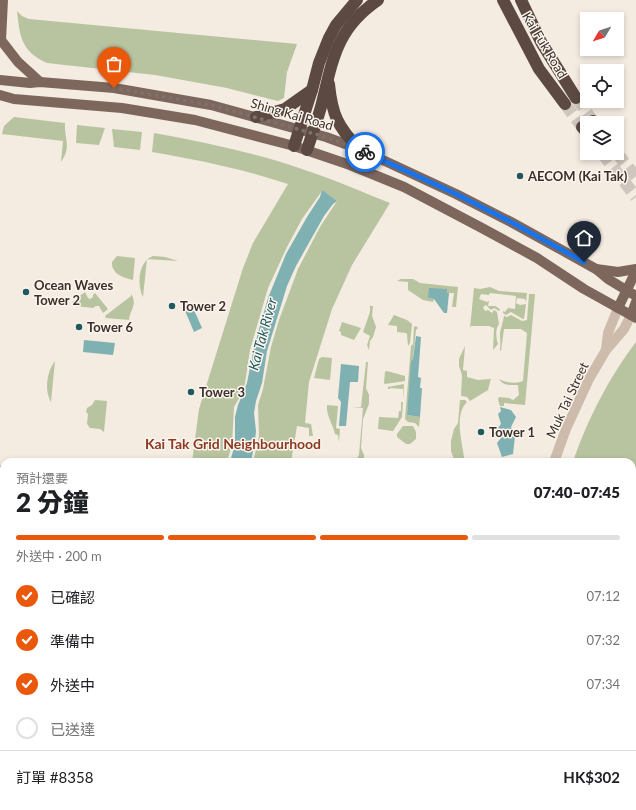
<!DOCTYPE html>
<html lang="zh-TW">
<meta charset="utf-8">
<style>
body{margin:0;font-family:Lato,"Noto Sans TC",sans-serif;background:#f6f6f6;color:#202124;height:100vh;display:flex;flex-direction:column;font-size:15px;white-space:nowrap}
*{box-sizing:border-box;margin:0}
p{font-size:13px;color:#757577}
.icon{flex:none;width:22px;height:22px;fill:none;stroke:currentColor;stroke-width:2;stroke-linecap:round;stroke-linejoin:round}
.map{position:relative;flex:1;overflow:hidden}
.panel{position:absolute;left:0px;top:458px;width:636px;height:352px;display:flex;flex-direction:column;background:#fff;border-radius:12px 12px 0 0;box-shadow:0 2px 6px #0003}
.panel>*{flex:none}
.needle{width:26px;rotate:231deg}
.controls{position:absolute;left:580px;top:12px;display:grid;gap:8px}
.controls a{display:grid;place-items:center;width:44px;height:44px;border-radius:0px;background:#fff;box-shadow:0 2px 6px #0003;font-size:20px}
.pin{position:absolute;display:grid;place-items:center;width:34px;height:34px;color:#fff;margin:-41px -17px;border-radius:50% 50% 50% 0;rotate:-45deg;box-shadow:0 0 4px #0007}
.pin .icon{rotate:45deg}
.courier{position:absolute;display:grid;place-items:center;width:40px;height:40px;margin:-20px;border:3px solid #1a73e8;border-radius:50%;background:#fff;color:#222;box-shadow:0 1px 5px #0007}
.summary em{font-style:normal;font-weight:800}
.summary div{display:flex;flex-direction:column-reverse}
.summary{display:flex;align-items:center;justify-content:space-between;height:68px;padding:0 16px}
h1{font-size:26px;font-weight:800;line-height:30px}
.bar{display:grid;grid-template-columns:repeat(4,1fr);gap:6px 4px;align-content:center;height:48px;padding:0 16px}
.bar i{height:5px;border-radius:3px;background:#e0e0e0}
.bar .active{background:#ea580c}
.bar p{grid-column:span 4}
.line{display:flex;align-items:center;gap:10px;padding:0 16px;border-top:1px solid #e0e0e0}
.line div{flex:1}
ol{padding:0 16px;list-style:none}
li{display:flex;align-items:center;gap:12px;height:44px}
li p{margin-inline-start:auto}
li .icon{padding:4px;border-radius:50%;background:#ea580c;color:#fff;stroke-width:4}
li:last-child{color:#757577}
li i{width:22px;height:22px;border:2px solid #e0e0e0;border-radius:50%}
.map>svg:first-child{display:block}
.green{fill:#b8c4a0}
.water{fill:#7fb0b2}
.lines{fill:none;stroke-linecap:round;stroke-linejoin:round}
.highway-tunnel{stroke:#cfc6bd;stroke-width:12;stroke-dasharray:12 6;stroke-linecap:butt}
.minor{stroke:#cdbbac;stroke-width:10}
.major{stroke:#7d675c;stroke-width:10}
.highway{stroke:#5c4a42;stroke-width:12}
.done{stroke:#7c716b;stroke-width:4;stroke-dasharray:0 7.2}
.route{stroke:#1a73e8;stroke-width:5}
.poi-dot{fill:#1f5a5e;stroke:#fbf5ee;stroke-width:1.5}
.labels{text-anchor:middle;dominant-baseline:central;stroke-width:3;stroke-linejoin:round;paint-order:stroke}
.street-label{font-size:13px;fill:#3b302b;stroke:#fbf5ee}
.poi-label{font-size:13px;font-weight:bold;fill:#3b302b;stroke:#fbf5ee;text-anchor:start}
.water-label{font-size:14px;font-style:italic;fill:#1f5a5e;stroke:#fbf5ee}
.neighbourhood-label{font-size:14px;font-weight:bold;fill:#8c3b22;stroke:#fbf5ee}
</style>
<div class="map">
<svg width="636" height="810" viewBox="0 0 636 810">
<rect width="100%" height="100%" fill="#f4ebe1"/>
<g class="green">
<path d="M17,11L22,16L29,19L297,44L287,72L284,98L278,101L227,88L155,75L47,63C21,51 20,37 17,11Z"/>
<path d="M14,117L65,123C64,139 72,147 61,162L63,141L2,134L4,126Z"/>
<polygon points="77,125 105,128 99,145 76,143"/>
<polygon points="112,129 142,132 140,150 114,147"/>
<path d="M154,133C203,142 252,152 299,168C330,178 360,191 390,203L352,265L332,309L309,382L305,423L311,424L313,436H309V428L297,426L291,462H253L259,436L258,405L263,389L271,347L279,320L298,269L320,227L337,201L322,191L302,219L287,247L268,288L250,350L245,383L241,395L234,407L232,444L227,462H192L199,409L243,268L253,243L288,184C243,169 198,160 152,152Z"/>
<path d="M117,256L135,258L133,280C124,278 111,274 112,262Z"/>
<path d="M153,256L165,257L178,261L147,259L143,297C137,284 138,262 153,256Z"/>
<polygon points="401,279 413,279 420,283 458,287 456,307 452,307 454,293 446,293 428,298 434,299 433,302 423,300 408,290 408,282 397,281"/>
<path d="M490,287L499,291L527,293L526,302L525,299L517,298L516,303L520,305L526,304L524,319H523L511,312L506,315L503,313V311L505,312L508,308L515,309L516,296L490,293L489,295L481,294L479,299L487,302L489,301L488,306H495L500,309L499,311L494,308L491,310L486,305L483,307L485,311L488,310L492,313L494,310L497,312L499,324C495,329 496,338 498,344L493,350L494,328L489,326H471L470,328L474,288L480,289Z"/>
<polygon points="85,292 88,298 90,299 93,297 93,295 95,293 108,309 103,313 99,306 96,306 93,308 75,306 72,302"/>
<path d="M131,294C138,304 130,310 129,320L106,318L105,316L131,296Z"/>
<path d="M529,294H535L525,405L504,403V406H500L498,400L499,397L509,398L513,400L519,395L518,385C510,385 503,386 499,379C505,383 516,384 523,381L527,333L521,329H504L501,351L500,350C501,343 500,339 500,333C501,329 503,321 504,316L507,317L511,315L522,321L527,320Z"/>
<polygon points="370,306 373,306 372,316 376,327 373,337 370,341 369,350 367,345 370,336 363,332 370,312"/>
<polygon points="394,315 407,320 412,324 410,343 408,346 407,334 406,333 397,332 397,326 388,325"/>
<polygon points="342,322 361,328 354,340 341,335 341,332 339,331"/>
<polygon points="416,326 418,328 416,330 407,415 420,417 419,427 415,423 408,422 405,419 411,346 413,344 414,327"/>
<path d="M636,342V810H0V676H4V806H632V462H573C586,422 610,376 636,342Z"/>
<polygon points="465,346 463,370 467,371 467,377 478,380 490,379 491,378 488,390 470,401 467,397 461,396 462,375 459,366 459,359"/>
<polygon points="322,357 332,358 330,380 314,378 319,359"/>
<path d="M55,361L51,402C44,390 47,371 55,361Z"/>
<polygon points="366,362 368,362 366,388 369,395 369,404 363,419 361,448 364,455 364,462 355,462 359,455 363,408 353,407 361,407"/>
<polygon points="387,371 405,376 405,381 385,384 384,383 385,372"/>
<polygon points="404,384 402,417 393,431 378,429 379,417 398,418 399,411 401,411 401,402 403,402 403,389 390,388 390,389 388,389 388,387"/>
<polygon points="95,400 107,401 104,432 100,429 90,428 87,424 88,414 86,412 87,408 92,405"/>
<path d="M460,400H465L467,402C454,414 462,441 464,457L465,462H455L451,451V441L454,429L458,423Z"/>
<path d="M327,405L338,406L336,428L340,429L339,442L338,435L335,434C333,424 326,416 327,405Z"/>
<polygon points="403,426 413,426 416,432 416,439 410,444 406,444 397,437 397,434"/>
</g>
<g class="water">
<polygon points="322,190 337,201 333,204 324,216 296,266 287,286 267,351 262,383 256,401 254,413 256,431 255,441 251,462 230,462 235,444 235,417 238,405 247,383 254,347 268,298 286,254 307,217 320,197"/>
<polygon points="429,288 447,289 447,293 449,293 447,313 444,313 434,299 428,298"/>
<polygon points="191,303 202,328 194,332 183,306"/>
<polygon points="416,336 421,337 418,377 421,378 420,388 422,388 420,417 407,415 411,362 413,359"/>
<polygon points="84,340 115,343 113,355 83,352"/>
<polygon points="341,364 359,366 358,382 350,382 346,426 339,426 341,402 338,398"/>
<polygon points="500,407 511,410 516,417 511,427 515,436 513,454 502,457 497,443 501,438 498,428 501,424 498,414 501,411"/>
<polygon points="196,806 253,806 257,810 196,810"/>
</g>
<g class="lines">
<g class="highway-tunnel">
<polyline points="576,98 593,121"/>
<polyline points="565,104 582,127"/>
<polyline points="602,153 636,197"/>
<polyline points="617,153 636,177"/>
</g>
<g class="minor">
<polyline points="606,350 608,333 618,308"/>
<polyline points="554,462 566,429 589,379 606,350 624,329 631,315"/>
<polyline points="0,470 4,471"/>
</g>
<g class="major">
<polyline points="1,40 18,62 40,82"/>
<polyline points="0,42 1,40 3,0"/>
<polyline points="0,80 30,83 40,82 114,88 211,105 326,137 359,149 456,194 511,222 596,269 608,279 636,296"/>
<polyline points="0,95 14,99 122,108 195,120 294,146 350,165 404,187 480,227 537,258 584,289 636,318"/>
<polyline points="596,269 618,272 636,269"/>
<polyline points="618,308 636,271"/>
<polyline points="631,315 636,302"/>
</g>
<g class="highway">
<polyline points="503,0 539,69 565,104"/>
<polyline points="521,0 541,42 576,98"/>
<path d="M329,84C332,115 338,127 359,149"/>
<polyline points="256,117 285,109 312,90"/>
<polyline points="593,121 594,123"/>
<polyline points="582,127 587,133"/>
<polyline points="294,146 312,90 319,63 329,38 336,25 357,0"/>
<path d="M307,150C312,134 318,119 322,103C333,58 337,28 378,0"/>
</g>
</g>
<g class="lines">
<polyline class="done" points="114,88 211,105 326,137 365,152"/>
<polyline class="route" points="365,152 456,194 511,222 584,262"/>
</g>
<g class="poi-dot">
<circle cx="520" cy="176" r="4"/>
<circle cx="26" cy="292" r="4"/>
<circle cx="172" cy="306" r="4"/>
<circle cx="79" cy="327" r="4"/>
<circle cx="191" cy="392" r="4"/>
<circle cx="481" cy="432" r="4"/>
</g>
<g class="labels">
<g class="street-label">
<text transform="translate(545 45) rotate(59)">Kai Fuk Road</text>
<text transform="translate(292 114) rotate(16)">Shing Kai Road</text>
<text transform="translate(567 400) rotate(-65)">Muk Tai Street</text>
</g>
<g class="poi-label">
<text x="528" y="176">AECOM (Kai Tak)</text>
<text x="34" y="285">Ocean Waves<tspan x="34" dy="15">Tower 2</tspan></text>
<text x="180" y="306">Tower 2</text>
<text x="87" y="327">Tower 6</text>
<text x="199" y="392">Tower 3</text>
<text x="489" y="432">Tower 1</text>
</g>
<g class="water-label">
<text transform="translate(262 334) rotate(-75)">Kai Tak River</text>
</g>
<g class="neighbourhood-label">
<text x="233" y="443">Kai Tak Grid Neighbourhood</text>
</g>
</g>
</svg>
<div class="controls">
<a><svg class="needle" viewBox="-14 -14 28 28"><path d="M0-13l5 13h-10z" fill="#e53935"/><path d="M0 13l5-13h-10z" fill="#757577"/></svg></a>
<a><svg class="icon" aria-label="locate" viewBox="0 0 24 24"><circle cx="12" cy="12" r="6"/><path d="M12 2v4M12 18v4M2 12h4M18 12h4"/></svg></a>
<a><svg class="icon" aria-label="layers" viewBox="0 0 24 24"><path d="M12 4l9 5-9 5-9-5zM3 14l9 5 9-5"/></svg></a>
</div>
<div class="pin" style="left:114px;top:88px;background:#ea580c"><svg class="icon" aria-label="bag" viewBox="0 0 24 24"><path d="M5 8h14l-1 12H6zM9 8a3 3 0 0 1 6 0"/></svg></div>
<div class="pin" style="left:584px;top:262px;background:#1f2937"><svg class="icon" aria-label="home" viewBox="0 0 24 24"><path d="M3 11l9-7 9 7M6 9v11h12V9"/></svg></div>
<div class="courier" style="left:365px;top:152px"><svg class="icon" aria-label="bike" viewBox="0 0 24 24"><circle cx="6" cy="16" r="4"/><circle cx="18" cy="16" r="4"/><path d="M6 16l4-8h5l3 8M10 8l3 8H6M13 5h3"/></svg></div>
<section class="panel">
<div class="summary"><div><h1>2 分鐘</h1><p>預計還要</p></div><em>07:40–07:45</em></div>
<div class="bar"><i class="active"></i><i class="active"></i><i class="active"></i><i></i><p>外送中 · 200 m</p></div>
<ol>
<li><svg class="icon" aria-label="check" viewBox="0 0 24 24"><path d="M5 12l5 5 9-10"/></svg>已確認<p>07:12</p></li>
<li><svg class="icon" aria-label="check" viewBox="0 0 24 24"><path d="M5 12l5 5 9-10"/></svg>準備中<p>07:32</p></li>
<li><svg class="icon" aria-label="check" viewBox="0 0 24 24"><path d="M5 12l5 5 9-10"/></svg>外送中<p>07:34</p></li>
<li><i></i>已送達</li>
</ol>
<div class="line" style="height:52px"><div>訂單 #8358</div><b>HK$302</b></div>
</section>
</div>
